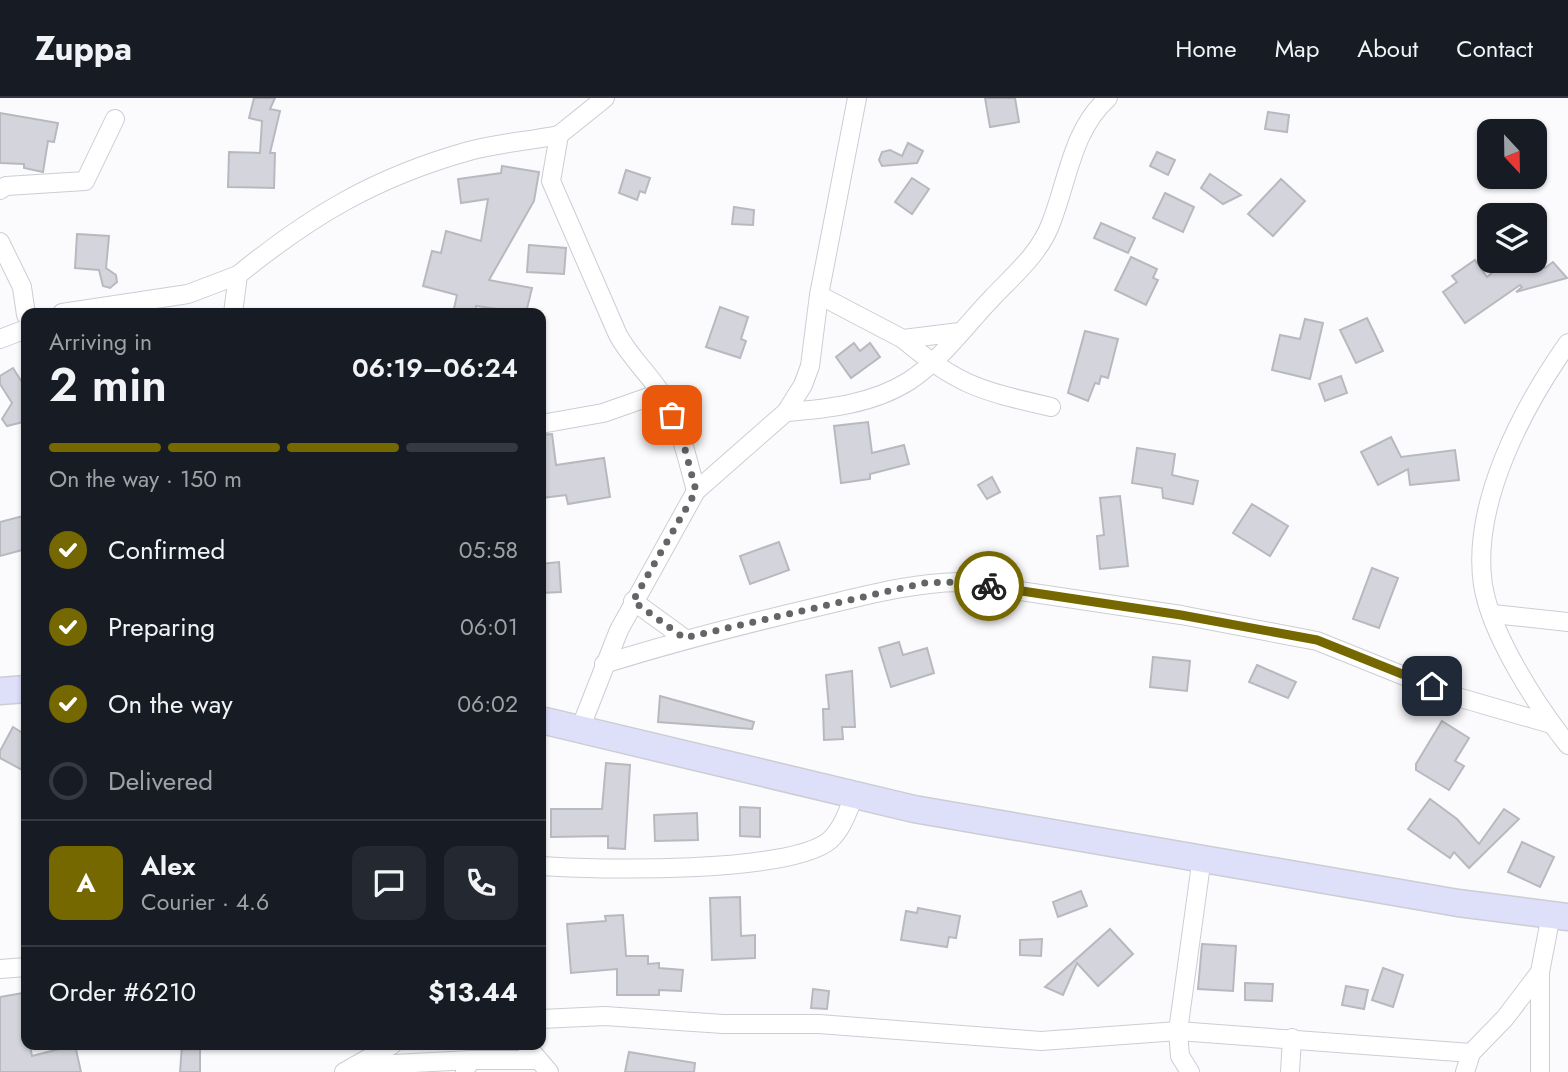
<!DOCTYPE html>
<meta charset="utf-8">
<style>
body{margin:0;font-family:Jost,sans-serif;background:#242831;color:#f1f3f6;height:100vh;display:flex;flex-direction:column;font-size:26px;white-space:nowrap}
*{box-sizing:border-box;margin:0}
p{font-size:23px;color:#9ea1a6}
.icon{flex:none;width:38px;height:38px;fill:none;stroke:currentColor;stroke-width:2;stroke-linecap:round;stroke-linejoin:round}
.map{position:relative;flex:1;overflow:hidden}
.side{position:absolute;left:21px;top:210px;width:525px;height:742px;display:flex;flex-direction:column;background:#171b24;border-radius:14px;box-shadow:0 2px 5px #0004}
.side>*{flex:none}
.needle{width:46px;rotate:158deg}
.fabs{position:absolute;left:1477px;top:21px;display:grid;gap:14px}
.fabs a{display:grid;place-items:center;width:70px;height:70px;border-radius:14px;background:#171b24;box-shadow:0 2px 5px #0004;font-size:35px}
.pin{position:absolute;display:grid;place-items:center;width:60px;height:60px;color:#fff;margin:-30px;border-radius:14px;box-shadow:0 4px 10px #0006}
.courier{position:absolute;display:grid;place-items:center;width:70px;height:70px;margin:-35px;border:5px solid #766800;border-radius:50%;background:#fff;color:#222;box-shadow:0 2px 9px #0007}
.headline em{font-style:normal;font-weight:600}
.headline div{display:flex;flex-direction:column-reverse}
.headline{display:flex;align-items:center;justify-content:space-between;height:119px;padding:0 28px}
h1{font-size:46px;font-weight:600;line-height:52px}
.bar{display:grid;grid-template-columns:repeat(4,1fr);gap:10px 7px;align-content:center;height:84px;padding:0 28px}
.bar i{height:9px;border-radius:5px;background:#363941}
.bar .current{background:#766800}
.bar p{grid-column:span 4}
.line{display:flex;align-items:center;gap:18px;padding:0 28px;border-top:2px solid #363941}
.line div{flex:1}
.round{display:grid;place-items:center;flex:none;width:74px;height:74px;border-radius:14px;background:#242831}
ol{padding:0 28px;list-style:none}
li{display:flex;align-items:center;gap:21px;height:77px}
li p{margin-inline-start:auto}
li .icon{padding:7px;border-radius:50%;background:#766800;color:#fff;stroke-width:4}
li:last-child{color:#9ea1a6}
li i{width:38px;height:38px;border:4px solid #363941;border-radius:50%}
header{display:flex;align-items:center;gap:42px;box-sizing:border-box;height:98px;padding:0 35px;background:#171b24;border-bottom:2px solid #363941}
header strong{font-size:33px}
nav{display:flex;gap:38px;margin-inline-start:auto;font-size:24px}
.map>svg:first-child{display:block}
.building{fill:#d4d5dc;stroke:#b8b9bf;stroke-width:2}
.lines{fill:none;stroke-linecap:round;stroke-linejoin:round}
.street-casing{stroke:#cccdd4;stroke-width:20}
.secondary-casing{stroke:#cccdd4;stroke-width:29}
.street{stroke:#fff;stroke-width:18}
.secondary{stroke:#dedff9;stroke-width:26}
.done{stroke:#646567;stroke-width:7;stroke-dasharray:0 12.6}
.route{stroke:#766800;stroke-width:9}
</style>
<header>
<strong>Zuppa</strong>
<nav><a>Home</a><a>Map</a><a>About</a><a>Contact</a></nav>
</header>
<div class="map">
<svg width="1568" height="974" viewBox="0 0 1568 974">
<rect width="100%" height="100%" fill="#fbfbfe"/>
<g class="building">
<polygon points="254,0 275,0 270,11 280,13 270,55 275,55 274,90 228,89 229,54 260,55 262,23 249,20"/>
<polygon points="985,0 1015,0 1019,24 990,29"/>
<polygon points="1268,14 1289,17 1287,34 1265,31"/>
<polygon points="0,15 58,25 54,44 48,43 43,74 24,70 24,66 0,65"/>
<polygon points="908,45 923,53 917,65 882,68 879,62 882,54 890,52 902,58"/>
<polygon points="1157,54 1175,62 1168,77 1150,68"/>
<polygon points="502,68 539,74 534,103 489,182 532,190 526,215 476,208 475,215 453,215 457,197 423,188 432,153 441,155 446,133 481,143 488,101 461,105 458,81 501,75"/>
<polygon points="626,72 650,80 645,95 640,93 637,102 619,95"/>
<polygon points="1210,76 1241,97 1223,106 1201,90"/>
<polygon points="912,80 929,91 912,116 895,104"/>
<polygon points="1281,81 1305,103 1273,138 1248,116"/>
<polygon points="1165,95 1194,109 1183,134 1153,120"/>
<polygon points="734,109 754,112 753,127 732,126"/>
<polygon points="1101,125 1135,140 1128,155 1094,140"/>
<polygon points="77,136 109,138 106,170 116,177 117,184 110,190 103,188 99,172 75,170"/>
<polygon points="529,147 566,150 564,176 527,174"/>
<polygon points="1131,159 1157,171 1153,180 1158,182 1146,207 1115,192"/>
<polygon points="1475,162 1487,179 1506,163 1539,163 1545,170 1553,164 1567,180 1516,194 1522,189 1520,187 1465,225 1443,194 1457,184 1452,178"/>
<polygon points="720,209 748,219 741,241 746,243 740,260 706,249"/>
<polygon points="1367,220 1383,253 1356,265 1340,232"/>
<polygon points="1305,221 1323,225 1310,281 1272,272 1280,237 1300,241"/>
<polygon points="1085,233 1118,241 1108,280 1101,278 1099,286 1095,285 1088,303 1068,295"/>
<polygon points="854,245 860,253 870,245 880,259 851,280 836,259"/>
<polygon points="13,270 25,289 26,287 26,329 23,324 7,328 2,321 12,305 0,286 0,278"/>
<polygon points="1341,278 1347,295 1325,303 1319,286"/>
<polygon points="868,324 872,355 904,347 909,366 870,376 870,381 841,385 834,328"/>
<polygon points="552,336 556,367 604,360 610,399 568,406 566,397 541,400 541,337"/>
<polygon points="1391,339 1401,359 1455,352 1459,382 1410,387 1408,371 1378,387 1361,354"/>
<polygon points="1137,350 1175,356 1172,377 1198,383 1193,406 1163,400 1162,390 1132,385"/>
<polygon points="992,379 1000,394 987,401 978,387"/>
<polygon points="1120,398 1128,468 1100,471 1097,438 1104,437 1100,400"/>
<polygon points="1252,406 1288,428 1270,458 1233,435"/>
<polygon points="23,418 26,451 0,458 0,424"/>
<polygon points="779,444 789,472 750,486 740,458"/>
<polygon points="559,464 561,494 541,495 541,466"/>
<polygon points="1372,470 1398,480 1379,530 1353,521"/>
<polygon points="899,544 903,557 927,550 934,575 891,589 879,550"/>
<polygon points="1153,559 1190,563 1187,593 1150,589"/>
<polygon points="1257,567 1296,584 1288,600 1249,584"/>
<polygon points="852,573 855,629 842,629 843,641 824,642 823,611 829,611 826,577"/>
<polygon points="660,598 754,624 752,631 658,624"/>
<polygon points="1442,623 1469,640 1455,663 1464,668 1449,692 1416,672 1416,666"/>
<polygon points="13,629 26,637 26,674 0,660 0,653"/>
<polygon points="606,665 630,667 625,751 608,750 608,738 551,739 551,711 602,711"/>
<polygon points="1430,701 1457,721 1479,746 1504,711 1519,721 1469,770 1454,754 1450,760 1408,731"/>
<polygon points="740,709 760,710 760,739 740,738"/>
<polygon points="697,715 698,742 655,743 654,717"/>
<polygon points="1522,744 1554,759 1540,789 1508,774"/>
<polygon points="1081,793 1087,808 1058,819 1053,804"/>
<polygon points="740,799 741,838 755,837 755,860 712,862 710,800"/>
<polygon points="918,810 960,818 956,840 949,839 947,849 901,842 906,813 917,815"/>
<polygon points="623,817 626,858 648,858 648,866 659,865 659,870 683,872 681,893 659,892 659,897 617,897 617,871 571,875 567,826 606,823 605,818"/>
<polygon points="1110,831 1133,856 1098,888 1077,865 1063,897 1045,889"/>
<polygon points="1042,841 1041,858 1020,857 1020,842"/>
<polygon points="1202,846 1236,848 1233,893 1198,891"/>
<polygon points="1383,870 1403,877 1393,909 1372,902"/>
<polygon points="1245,885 1273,886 1272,903 1245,902"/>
<polygon points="1346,888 1368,892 1364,911 1342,907"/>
<polygon points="813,891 829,893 827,911 811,910"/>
<polygon points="23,895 26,947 30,947 32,958 75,947 81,974 0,974 0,899"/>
<polygon points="182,947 200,947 200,974 180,974"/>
<polygon points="629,954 695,965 694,974 625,974"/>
</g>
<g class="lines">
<defs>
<g id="street">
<path d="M605,0L559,37L551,83L618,237C630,259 648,275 661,295C680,325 687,360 696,393"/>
<polyline points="0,92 6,88 85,83 115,21"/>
<polyline points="0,144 22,189 26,217"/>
<polyline points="819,197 903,241 960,234"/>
<polyline points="62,215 188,196 238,177"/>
<path d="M233,215L238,177C312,117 376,79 469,53C498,45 529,43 559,37"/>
<polyline points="0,241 26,231"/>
<path d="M903,241C958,288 982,293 1051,309"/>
<path d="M1568,245C1523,309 1471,406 1483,487C1491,537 1537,608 1568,647"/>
<path d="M786,314C827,311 873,306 909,283C941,262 966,227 992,200C1014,177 1040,155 1051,125C1068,82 1072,32 1108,0"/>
<polyline points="541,326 603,315 660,295"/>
<polyline points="633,503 684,540"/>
<polyline points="1493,516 1568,524"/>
<path d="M604,566C674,544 745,526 817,509C864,498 910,485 959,484L1181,517L1317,543L1454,598L1551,626"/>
<polyline points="580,631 619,532 696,393 786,314 803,287 810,268 819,197 857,0"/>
<path d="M541,768C595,772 791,776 830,742C843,730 848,712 855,696"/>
<polyline points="0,871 26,869"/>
<polyline points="541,921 605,918 723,926 819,926 1041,943 1178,933 1471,955 1505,920 1540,874 1551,817"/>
<polyline points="526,947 549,974"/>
<polyline points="355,968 471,962"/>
<polyline points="465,972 471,962 536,962"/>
<polyline points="344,974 392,947"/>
<polyline points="1190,974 1180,958 1178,933 1202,759"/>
<polyline points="1290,974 1292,940"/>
<polyline points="1465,974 1471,955"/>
<polyline points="1540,974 1540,874"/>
</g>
<g id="secondary">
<polyline points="0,593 26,591"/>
<polyline points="541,622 914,711 1458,805 1568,819"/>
</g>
</defs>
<use href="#street" class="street-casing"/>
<use href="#secondary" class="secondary-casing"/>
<use href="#street" class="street"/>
<use href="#secondary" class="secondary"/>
</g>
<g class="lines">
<polyline class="done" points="672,317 682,340 696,393 633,503 684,540 924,485 959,484 989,488"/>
<polyline class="route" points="989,488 1181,517 1317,542 1432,588"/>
</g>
</svg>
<div class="fabs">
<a><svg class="needle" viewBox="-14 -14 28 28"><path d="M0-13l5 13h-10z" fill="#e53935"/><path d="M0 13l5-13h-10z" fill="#9ea1a6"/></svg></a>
<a><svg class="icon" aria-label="layers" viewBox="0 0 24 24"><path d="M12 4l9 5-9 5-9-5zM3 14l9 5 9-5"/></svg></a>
</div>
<div class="pin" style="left:672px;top:317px;background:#ea580c"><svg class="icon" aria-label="bag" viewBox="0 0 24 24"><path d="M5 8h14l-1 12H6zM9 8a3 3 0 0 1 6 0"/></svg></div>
<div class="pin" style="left:1432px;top:588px;background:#1f2937"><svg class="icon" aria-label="home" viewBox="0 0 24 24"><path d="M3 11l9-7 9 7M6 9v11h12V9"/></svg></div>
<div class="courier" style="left:989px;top:488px"><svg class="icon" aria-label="bike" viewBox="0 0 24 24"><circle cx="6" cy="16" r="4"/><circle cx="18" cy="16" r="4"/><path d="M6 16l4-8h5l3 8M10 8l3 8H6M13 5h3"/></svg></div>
<section class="side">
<div class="headline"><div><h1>2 min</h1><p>Arriving in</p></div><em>06:19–06:24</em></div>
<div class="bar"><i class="current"></i><i class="current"></i><i class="current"></i><i></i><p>On the way · 150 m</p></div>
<ol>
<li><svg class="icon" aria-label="check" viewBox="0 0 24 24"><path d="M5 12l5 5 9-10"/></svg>Confirmed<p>05:58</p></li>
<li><svg class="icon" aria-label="check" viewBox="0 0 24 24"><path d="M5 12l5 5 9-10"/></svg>Preparing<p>06:01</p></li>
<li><svg class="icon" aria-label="check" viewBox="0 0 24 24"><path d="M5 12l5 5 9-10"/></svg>On the way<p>06:02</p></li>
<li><i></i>Delivered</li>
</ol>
<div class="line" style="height:126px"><b class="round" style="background:#766800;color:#fff">A</b><div><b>Alex</b><p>Courier · 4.6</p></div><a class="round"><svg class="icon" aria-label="chat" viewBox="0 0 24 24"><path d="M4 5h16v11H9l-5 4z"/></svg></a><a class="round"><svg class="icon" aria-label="phone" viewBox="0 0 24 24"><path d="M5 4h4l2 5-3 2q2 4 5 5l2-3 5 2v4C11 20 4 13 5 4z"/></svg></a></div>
<div class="line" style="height:91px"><div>Order #6210</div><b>$13.44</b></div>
</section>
</div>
